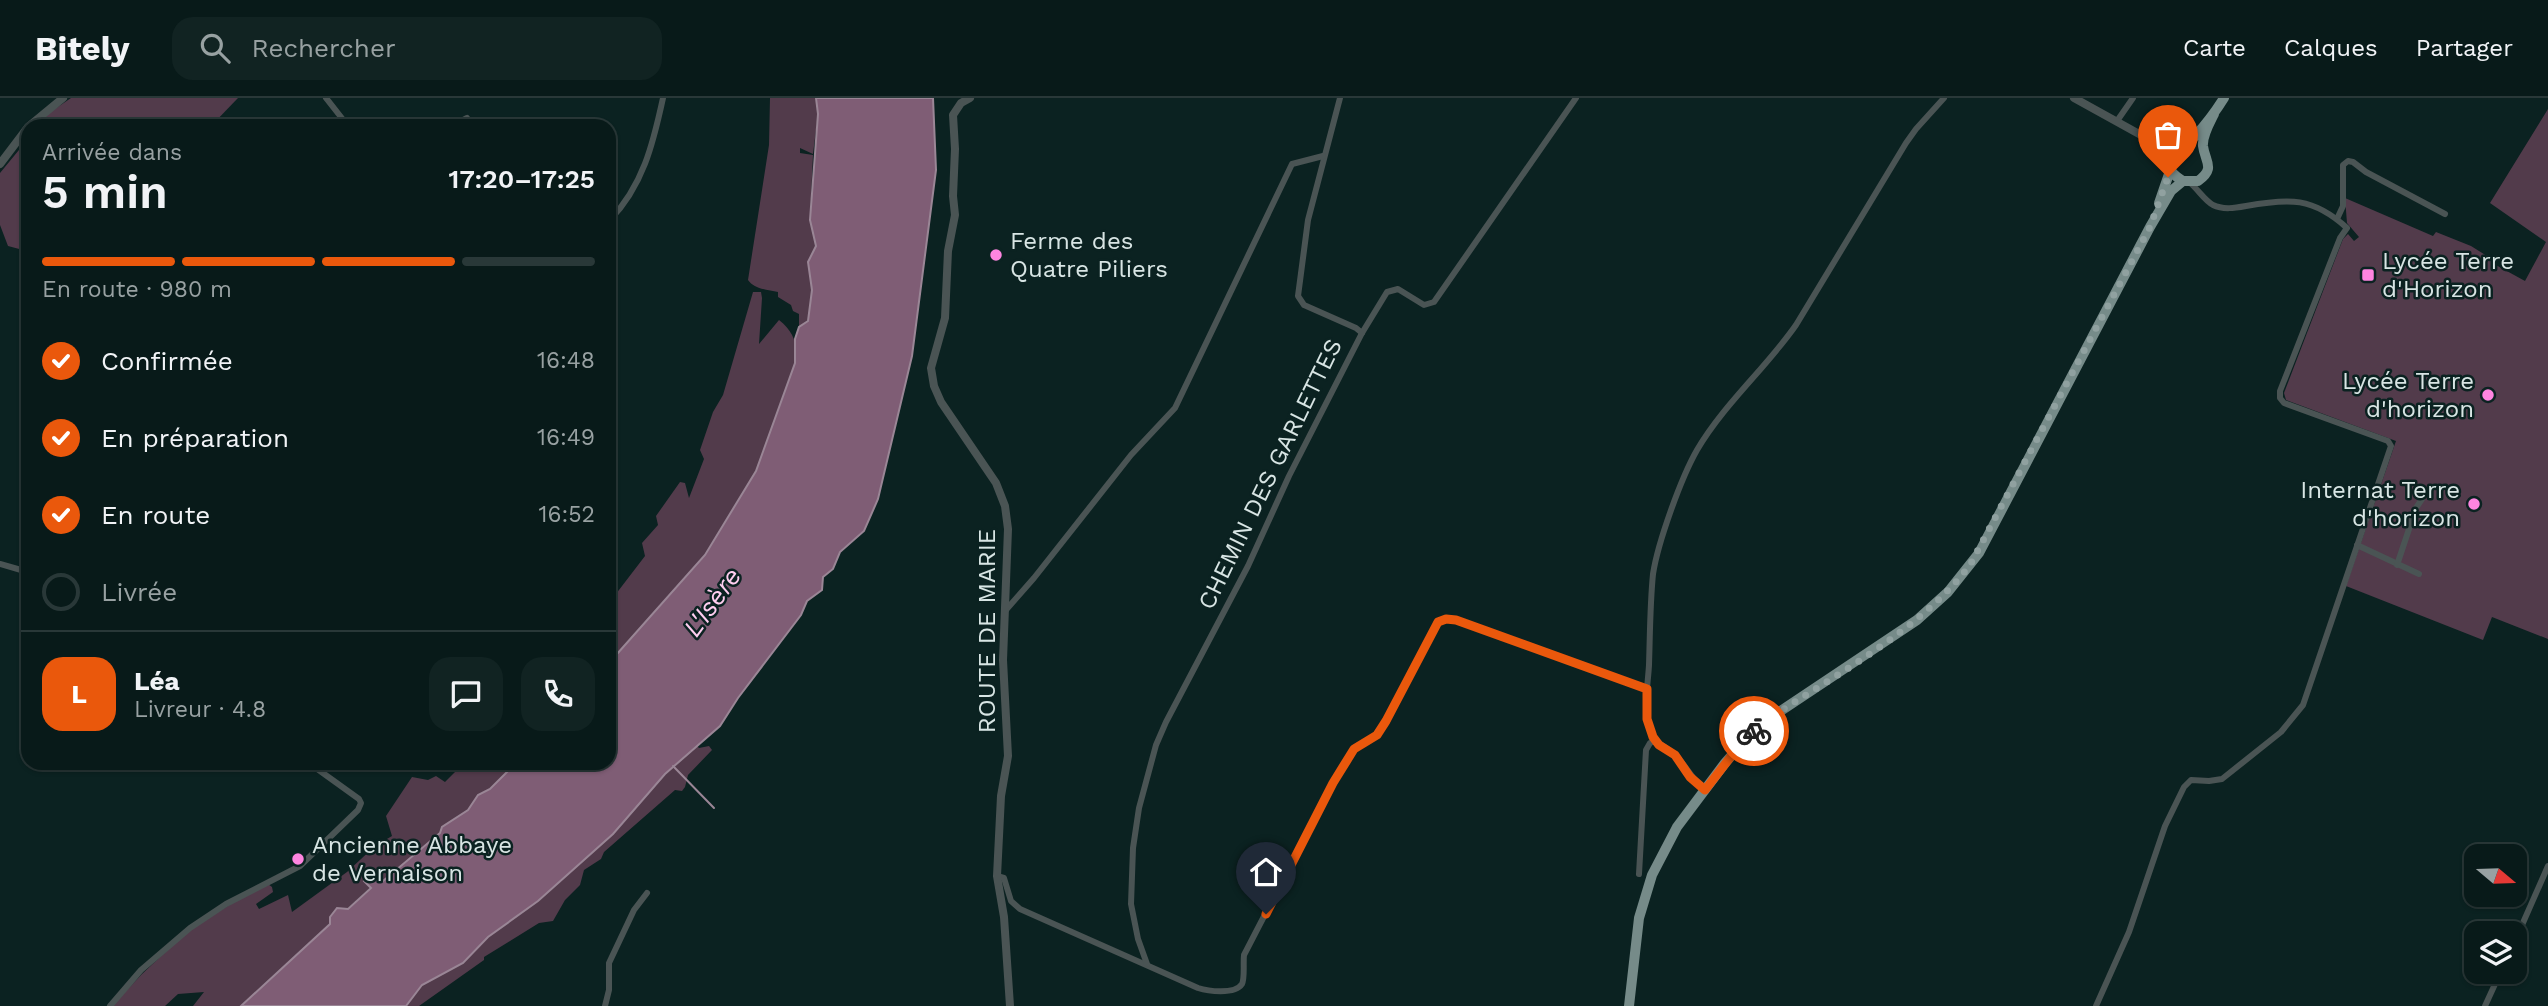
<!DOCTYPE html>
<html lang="fr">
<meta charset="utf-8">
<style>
body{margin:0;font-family:"Work Sans",sans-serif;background:#112322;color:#f1f3f6;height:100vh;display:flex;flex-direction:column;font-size:26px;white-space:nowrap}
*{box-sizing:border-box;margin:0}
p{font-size:23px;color:#98a1a2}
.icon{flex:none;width:38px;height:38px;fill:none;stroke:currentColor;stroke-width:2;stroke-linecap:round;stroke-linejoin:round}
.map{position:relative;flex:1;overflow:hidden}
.drawer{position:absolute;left:21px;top:21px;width:595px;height:651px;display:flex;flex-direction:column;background:#081a19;border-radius:21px;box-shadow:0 2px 5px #0004,0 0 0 2px #293838}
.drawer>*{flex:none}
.needle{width:46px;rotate:109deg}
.fabs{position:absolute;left:2464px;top:746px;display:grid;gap:14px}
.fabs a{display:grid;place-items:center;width:63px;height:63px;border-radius:14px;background:#081a19;box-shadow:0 2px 5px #0004,0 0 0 2px #293838;font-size:35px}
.pin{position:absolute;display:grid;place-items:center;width:60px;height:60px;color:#fff;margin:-72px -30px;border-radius:50% 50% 50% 0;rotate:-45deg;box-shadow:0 0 7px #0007}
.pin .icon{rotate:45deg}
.courier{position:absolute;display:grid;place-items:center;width:70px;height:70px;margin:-35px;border:5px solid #ea580c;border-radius:50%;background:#fff;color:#222;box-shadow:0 2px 9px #0007}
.head em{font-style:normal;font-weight:600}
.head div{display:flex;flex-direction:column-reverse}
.head{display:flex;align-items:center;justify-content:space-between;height:119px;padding:0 21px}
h1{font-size:46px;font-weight:600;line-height:52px}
.bar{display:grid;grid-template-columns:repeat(4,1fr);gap:10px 7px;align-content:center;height:84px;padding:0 21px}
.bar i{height:9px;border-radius:5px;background:#293838}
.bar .selected{background:#ea580c}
.bar p{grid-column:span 4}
.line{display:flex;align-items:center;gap:18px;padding:0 21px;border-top:2px solid #293838}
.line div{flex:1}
.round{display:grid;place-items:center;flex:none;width:74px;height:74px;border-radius:21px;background:#112322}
ol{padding:0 21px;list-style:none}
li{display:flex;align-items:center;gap:21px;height:77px}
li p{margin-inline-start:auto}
li .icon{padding:7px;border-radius:50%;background:#ea580c;color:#fff;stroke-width:4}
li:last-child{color:#98a1a2}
li i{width:38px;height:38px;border:4px solid #293838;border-radius:50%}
header{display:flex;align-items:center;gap:42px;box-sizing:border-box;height:98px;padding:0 35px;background:#081a19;border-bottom:2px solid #293838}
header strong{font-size:33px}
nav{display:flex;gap:38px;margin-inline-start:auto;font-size:24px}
.search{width:490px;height:63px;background:#112322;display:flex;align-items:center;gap:18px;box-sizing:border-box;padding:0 24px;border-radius:21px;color:#98a1a2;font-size:26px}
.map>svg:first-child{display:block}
.green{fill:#523b4b}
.water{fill:#7f5d75;stroke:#9a8696;stroke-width:2}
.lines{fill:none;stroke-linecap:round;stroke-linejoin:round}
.stream{stroke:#9a8696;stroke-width:2}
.minor{stroke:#4a5454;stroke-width:6}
.tertiary{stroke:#4a5454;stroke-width:8}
.primary{stroke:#768b89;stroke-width:10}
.done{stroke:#90a1a0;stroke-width:7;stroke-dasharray:0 12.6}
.route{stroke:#ea580c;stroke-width:9}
.poi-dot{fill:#fe85e0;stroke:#0b2221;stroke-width:2.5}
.labels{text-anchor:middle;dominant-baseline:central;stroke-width:5;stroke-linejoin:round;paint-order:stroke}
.poi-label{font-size:24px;fill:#d8e5e4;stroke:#0b2221;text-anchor:start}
.street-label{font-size:24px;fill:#d8e5e4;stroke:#0b2221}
.water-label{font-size:26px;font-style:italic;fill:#ffcef0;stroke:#0b2221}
</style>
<header>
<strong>Bitely</strong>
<div class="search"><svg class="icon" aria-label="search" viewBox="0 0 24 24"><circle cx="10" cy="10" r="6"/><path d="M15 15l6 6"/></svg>Rechercher</div>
<nav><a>Carte</a><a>Calques</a><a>Partager</a></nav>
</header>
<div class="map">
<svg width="2548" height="908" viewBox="0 0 2548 908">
<rect width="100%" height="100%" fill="#0b2221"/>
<g class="green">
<polygon points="71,0 238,0 211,28 38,28 49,15"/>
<path d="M770,0H816L818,16L813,56L800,50V55L813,57L810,122L816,148L808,164L812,192L808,223L799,229V216L793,213L791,207L778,199V194C768,192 754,191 748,182L769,47Z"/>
<polygon points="2548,11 2548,541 2492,519 2483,542 2346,488 2396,343 2286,302 2284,295 2343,141 2348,136 2354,143 2359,139 2347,125 2345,100 2433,138 2436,134 2471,148 2495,163 2494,166 2525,183 2546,144 2490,105"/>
<polygon points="28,41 28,158 23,152 8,148 0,127 0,75"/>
<path d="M753,194H761L762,200L759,246L779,222C794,234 798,246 795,265L756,373L705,457L609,565V505L645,458L642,445L658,427L656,418L680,384L685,385L689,400L704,361L700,352L713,314L723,297Z"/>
<polygon points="697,648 699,650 709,648 712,652 688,677 685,689 682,693 675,692 604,754 601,761 584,772 580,787 565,802 553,823 539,825 484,859 484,862 419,908 406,908 422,887 463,865 488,839 538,803 613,736 665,676"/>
<polygon points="464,665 516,665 490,691 478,697 468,712 442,729 440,735 383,783 365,781 364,783 371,789 241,908 193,908 204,894 178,896 165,908 112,908 142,876 189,832 260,788 268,786 272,789 273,794 256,806 259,811 288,797 292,814 347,774 375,748 392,738 386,718 412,679 428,682 436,678 445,684"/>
</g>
<polygon class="water" points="816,0 933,0 936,72 912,258 878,401 864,433 840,454 833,471 823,479 822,492 807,503 801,517 738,600 720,628 665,676 613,736 538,803 488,839 463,865 422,887 406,908 241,908 330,826 330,819 337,810 348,811 371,790 364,783 365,781 383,783 440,735 442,729 468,712 478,697 490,691 516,665 609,665 609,565 705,457 756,373 795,265 795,241 799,229 808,223 812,192 808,164 816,148 810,122 818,16"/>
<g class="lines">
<polyline class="stream" points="673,668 714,710"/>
<g class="minor">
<polyline points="326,0 348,28"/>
<polyline points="1340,0 1308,122 1298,198 1304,207 1356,230 1362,235"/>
<polyline points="2117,23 2133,0"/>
<polyline points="452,28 467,20"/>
<polyline points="2337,121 2343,108 2343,67 2348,63 2353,64 2366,74 2445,116"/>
<path d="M609,123C643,88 653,46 663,0"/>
<polyline points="2357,447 2419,476"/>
<polyline points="0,466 28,474"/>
<polyline points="2397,467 2416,410 2422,401"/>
<polyline points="1005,513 1034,480 1131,357 1175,310 1292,66 1323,58"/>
<path d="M1705,692C1692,681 1688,671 1678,660C1668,648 1653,646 1649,630C1643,611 1648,586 1649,567C1650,537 1650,506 1653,476C1658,444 1681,380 1697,352C1724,306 1766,270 1796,227L1906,45L1916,31L1944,0"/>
<polyline points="1639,776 1646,652 1650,645 1655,643"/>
<path d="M997,778L1004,780L1011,803L1020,811L1198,890C1207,893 1235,897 1242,886C1245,880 1243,865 1244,857L1333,685L1355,651L1377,637L1386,623L1438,524L1446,521L1456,522L1647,591"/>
<polyline points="2515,843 2548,768"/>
<polyline points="1147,866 1138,841 1131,806 1133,750 1139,710 1156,647 1166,624 1248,468 1289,378 1362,235 1387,194 1398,191 1424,207 1434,204 1576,0"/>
<polyline points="110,908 141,872 190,830 226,806 300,768 358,712 361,705 359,701 309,665"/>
<polyline points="605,908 609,892 609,865 634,812 647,795"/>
<path d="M2096,908L2129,834L2165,728L2184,689L2191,682L2209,683L2222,681L2281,634L2303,607L2391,348L2388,343L2284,305L2280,300V293L2340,140L2347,130C2313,99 2289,100 2246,108C2235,110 2223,112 2213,107C2204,102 2198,91 2189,84"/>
<polyline points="2485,908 2501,873"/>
</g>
<g class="tertiary">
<polyline points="970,0 961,5 953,17 955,51 953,98 955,117 948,153 945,220 931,270 934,288 941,304 996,385 1005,408 1008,431 1003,562 1008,658 1001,698 997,778 1004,819 1010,908"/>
<polyline points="2074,0 2159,47 2171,61"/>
<polyline points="29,28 63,0"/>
<polyline points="0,66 28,29"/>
</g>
<g class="primary">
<path d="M2214,16C2209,26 2202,38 2203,48C2205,64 2216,70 2198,83H2183C2151,65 2184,50 2196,37C2207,25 2216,13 2224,0"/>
<polyline points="2159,105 2171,70"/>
<polyline points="1629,908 1639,820 1652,777 1677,729 1725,665 1746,641 1770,620 1917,522 1948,494 1979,455 2150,129 2171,93 2183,83"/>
</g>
</g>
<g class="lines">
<path class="done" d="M1754,633L1770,620C1838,575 1920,532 1970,467L2150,129L2168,79"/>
<polyline class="route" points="1266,816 1333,685 1354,651 1377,637 1386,623 1438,524 1446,521 1456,522 1647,591 1647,621 1653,639 1659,647 1675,657 1690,679 1705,692 1736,652 1754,633"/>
</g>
<g class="poi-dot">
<circle cx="996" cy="157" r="7"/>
<rect x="2361" y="170" width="14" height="14" rx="3.5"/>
<circle cx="2488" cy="297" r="7"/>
<circle cx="2474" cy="406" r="7"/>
<circle cx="298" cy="761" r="7"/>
</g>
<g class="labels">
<g class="poi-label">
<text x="1010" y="143">Ferme des<tspan x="1010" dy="28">Quatre Piliers</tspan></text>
<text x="2382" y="163">Lycée Terre<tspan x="2382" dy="28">d'Horizon</tspan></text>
<text x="2474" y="283" text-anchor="end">Lycée Terre<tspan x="2474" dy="28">d'horizon</tspan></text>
<text x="2460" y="392" text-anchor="end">Internat Terre<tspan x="2460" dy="28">d'horizon</tspan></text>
<text x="312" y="747">Ancienne Abbaye<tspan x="312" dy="28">de Vernaison</tspan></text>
</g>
<g class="street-label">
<text transform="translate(1270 376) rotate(-64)">CHEMIN DES GARLETTES</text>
<text transform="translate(987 533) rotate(-90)">ROUTE DE MARIE</text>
</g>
<g class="water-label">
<text transform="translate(712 504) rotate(-54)">L'Isère</text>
</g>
</g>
</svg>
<div class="fabs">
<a><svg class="needle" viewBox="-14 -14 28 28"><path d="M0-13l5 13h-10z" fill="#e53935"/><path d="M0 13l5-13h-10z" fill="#98a1a2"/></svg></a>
<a><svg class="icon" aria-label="layers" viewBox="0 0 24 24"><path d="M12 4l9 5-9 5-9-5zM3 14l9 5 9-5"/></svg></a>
</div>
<div class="pin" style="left:2168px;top:79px;background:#ea580c"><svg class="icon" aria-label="bag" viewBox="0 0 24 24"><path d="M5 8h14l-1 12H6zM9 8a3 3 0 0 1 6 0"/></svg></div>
<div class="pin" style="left:1266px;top:816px;background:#1f2937"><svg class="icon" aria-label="home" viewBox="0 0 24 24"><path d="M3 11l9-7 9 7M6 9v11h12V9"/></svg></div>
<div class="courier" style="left:1754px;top:633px"><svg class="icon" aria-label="bike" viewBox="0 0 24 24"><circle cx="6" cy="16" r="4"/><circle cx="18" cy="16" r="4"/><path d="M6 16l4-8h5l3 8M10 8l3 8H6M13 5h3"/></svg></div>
<section class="drawer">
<div class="head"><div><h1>5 min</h1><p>Arrivée dans</p></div><em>17:20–17:25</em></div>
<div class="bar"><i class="selected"></i><i class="selected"></i><i class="selected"></i><i></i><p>En route · 980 m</p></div>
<ol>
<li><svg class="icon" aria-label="check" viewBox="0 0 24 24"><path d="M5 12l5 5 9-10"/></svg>Confirmée<p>16:48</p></li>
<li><svg class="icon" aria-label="check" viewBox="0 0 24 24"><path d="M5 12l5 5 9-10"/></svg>En préparation<p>16:49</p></li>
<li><svg class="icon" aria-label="check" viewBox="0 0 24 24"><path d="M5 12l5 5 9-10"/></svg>En route<p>16:52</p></li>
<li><i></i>Livrée</li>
</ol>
<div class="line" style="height:126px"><b class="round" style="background:#ea580c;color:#fff">L</b><div><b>Léa</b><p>Livreur · 4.8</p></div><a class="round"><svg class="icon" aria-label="chat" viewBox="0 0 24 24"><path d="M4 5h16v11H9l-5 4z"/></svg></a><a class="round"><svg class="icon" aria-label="phone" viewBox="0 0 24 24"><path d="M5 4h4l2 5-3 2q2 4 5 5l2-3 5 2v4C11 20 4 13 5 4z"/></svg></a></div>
</section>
</div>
